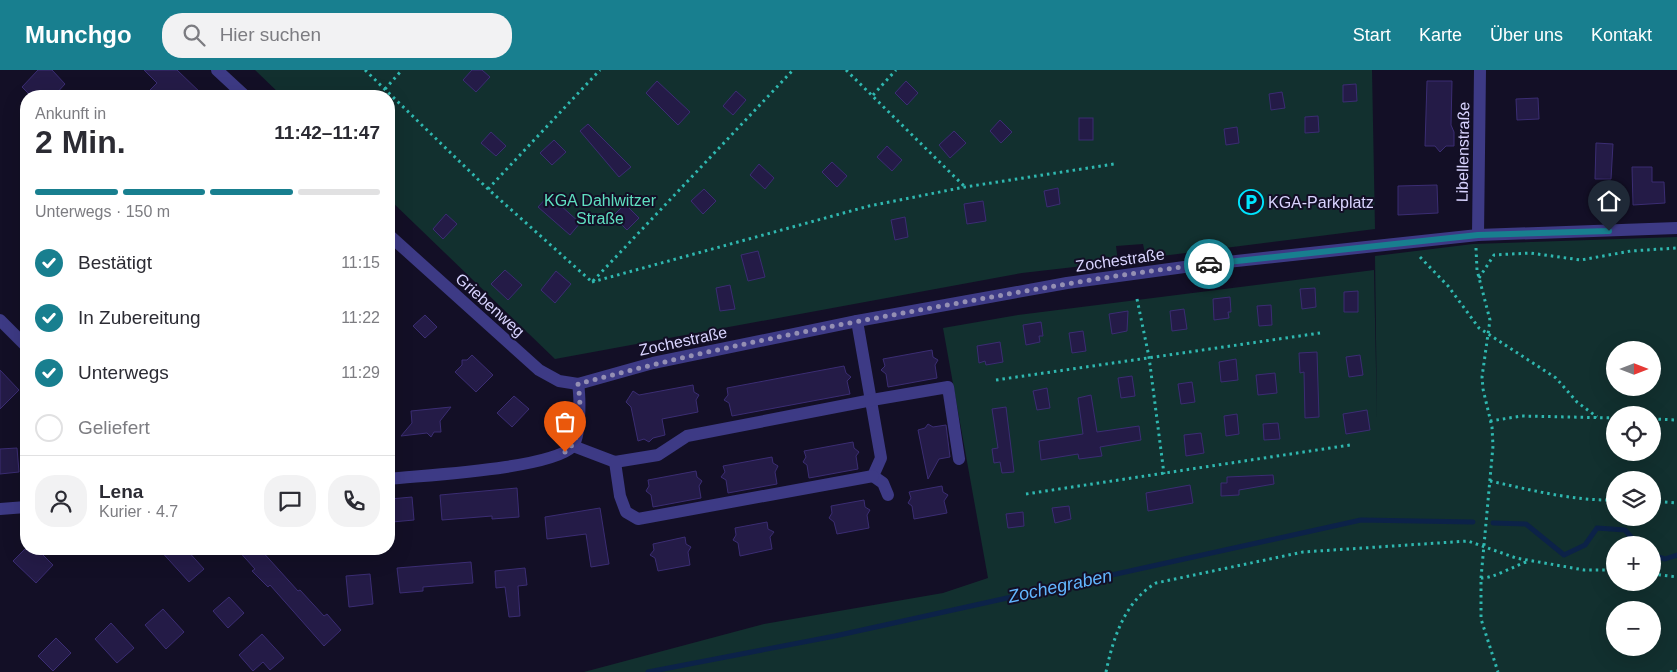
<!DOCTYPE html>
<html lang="de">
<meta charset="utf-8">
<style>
body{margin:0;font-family:Arial,sans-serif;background:#f2f2f3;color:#2b2b33;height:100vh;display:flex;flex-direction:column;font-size:19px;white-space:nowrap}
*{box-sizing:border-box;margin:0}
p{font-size:16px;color:#7c7c81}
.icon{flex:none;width:28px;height:28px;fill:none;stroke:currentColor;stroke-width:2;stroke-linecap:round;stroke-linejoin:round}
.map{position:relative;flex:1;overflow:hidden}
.side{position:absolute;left:20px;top:20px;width:375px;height:465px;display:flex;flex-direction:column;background:#fff;border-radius:20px;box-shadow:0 5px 20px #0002}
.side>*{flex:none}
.needle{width:32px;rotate:90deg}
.buttons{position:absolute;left:1606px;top:271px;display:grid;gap:10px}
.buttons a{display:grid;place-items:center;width:55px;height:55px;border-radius:50%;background:#fff;box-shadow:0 5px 20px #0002;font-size:25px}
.pin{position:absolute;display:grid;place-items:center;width:42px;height:42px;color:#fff;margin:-51px -21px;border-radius:50% 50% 50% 0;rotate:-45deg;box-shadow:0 0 5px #0007}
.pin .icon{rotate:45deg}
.courier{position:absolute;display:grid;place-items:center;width:50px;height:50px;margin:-25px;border:4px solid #187f8f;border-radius:50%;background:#fff;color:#222;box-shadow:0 1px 6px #0007}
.summary em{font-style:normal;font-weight:800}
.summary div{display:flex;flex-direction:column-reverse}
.summary{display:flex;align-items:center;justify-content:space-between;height:85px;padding:0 15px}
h1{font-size:32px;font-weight:800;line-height:38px}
.bar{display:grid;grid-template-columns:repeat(4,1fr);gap:8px 5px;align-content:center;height:60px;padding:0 15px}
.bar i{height:6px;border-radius:4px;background:#e1e1e2}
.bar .active{background:#187f8f}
.bar p{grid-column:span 4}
.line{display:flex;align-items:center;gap:12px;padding:0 15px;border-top:1px solid #e1e1e2}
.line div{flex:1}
.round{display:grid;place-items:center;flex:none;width:52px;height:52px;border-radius:20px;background:#f2f2f3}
ol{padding:0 15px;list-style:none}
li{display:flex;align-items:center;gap:15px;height:55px}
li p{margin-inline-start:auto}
li .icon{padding:5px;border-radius:50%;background:#187f8f;color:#fff;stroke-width:4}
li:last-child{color:#7c7c81}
li i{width:28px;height:28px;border:2px solid #e1e1e2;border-radius:50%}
header{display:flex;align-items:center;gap:30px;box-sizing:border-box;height:70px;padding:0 25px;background:#187f8f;color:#fff}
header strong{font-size:24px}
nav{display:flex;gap:28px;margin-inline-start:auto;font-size:18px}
.search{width:350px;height:45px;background:#f2f2f3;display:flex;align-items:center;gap:12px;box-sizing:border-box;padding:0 18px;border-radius:20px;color:#7c7c81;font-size:19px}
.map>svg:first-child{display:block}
.green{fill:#12302f;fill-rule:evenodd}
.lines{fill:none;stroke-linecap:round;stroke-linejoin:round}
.stream{stroke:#0c2248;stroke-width:5}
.building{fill:#241b47;stroke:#3b2d73}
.path{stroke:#2fb8b0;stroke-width:3;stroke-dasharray:2.5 4;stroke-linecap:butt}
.minor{stroke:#3d3a85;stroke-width:12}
.done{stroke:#948fb3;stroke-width:5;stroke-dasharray:0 9}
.route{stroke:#187f8f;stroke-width:6}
.labels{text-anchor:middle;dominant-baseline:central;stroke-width:4;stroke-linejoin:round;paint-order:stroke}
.street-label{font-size:16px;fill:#d9d4ff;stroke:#130f26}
.park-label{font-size:16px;fill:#5fe0c0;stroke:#130f26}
.poi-label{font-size:16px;fill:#d9d4ff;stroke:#130f26;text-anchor:start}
.water-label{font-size:18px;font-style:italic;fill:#62b6ff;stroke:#130f26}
</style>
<header>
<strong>Munchgo</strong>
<div class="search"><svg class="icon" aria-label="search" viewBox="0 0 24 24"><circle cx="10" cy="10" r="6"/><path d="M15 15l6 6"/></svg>Hier suchen</div>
<nav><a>Start</a><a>Karte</a><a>Über uns</a><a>Kontakt</a></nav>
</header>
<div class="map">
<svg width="1677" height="602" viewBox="0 0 1677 602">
<rect width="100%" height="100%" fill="#130f26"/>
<g class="green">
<polygon points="255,0 1372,0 1375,159 1146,188 1143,174 1116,176 1118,192 1022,203 555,289 389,129 389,26 282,26"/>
<path d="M1677,167V602H584L764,554L943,523L988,508L943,258L1018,245L1374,200L1377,349L1375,186L1473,174ZM1615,280H1652V318H1615ZM1615,345H1652V382H1615ZM1615,410H1652V448H1615ZM1615,475H1652V512H1615ZM1615,540H1652V578H1615Z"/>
</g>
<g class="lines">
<g class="stream">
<polyline points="1493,453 1526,454 1564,485 1585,475 1597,458 1625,460 1638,475"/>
<polyline points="1652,485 1665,489 1677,485"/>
<polyline points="648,602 835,566 1361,450 1473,452"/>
</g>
</g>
<g class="building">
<polygon points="38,0 52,0 65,14 54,26 31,26 22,17"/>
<polygon points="144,0 177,0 204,26 144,26 157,13"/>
<polygon points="472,0 482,0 490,7 476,22 463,10"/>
<polygon points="657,11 690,42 678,55 646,23"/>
<polygon points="906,11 918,23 907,35 895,23"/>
<polygon points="1427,11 1452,11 1451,55 1454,62 1454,76 1446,76 1440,82 1435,76 1425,76"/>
<polygon points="1356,14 1357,31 1343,32 1343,15"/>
<polygon points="736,21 746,30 733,45 723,36"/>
<polygon points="1282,22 1285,38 1271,40 1269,24"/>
<polygon points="1538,28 1539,49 1517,50 1516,29"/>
<polygon points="1318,46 1319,62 1305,63 1305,47"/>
<rect x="1079" y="48" width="14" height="22"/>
<polygon points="1000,50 1012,62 1001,73 990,61"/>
<polygon points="588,54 631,97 619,107 580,61"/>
<polygon points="1237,57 1239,73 1226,75 1224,59"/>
<polygon points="954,61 966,73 950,88 939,75"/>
<polygon points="491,62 506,76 496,86 481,73"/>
<polygon points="554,70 566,82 552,95 540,83"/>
<polygon points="1596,73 1613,74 1611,109 1595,109"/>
<polygon points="887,76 902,90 892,101 877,87"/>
<polygon points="832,92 847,106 837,117 822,102"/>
<polygon points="759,94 774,108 765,119 750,105"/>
<polygon points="1632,97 1652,97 1652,112 1664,112 1665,133 1633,135"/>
<polygon points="1437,115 1438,143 1398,145 1398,116"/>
<polygon points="1058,118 1060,134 1047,137 1044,121"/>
<polygon points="704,119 716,131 703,144 691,131"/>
<polygon points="549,125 580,153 570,165 538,137"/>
<polygon points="983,131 986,151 967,154 964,134"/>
<polygon points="625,134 639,148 627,160 613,146"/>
<polygon points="446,144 457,154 443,169 433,159"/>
<polygon points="905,147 908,167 895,170 891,150"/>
<polygon points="758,181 765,207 748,211 741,185"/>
<polygon points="505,200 522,215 508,230 491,214"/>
<polygon points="556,201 571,214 555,233 541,220"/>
<polygon points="730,215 735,239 720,241 716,218"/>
<polygon points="1315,218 1316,237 1302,239 1300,219"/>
<polygon points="1358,221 1358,242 1344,242 1344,222"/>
<polygon points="1230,227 1231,242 1228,242 1229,248 1214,250 1213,229"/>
<polygon points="1271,235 1272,255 1259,256 1257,236"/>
<polygon points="1184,239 1187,259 1172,261 1170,241"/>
<polygon points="1128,241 1127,261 1112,264 1109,244"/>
<polygon points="425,245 437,257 425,268 413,256"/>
<polygon points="1041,252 1043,266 1039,266 1040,272 1026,275 1023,255"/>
<polygon points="1083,261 1086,281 1072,283 1069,263"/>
<polygon points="1000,272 1003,292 986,295 985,291 979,293 977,276"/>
<polygon points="932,280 933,287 938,290 935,295 937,308 888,317 886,304 881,300 885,296 883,289"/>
<polygon points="1317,282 1319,347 1305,348 1304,302 1300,303 1299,283"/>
<polygon points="472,285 493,305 476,322 455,302 462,295 462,290 467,290"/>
<polygon points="1360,285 1363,305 1349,307 1346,287"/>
<polygon points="1236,289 1238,310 1221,312 1219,292"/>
<polygon points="844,296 846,303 851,307 847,311 850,324 732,346 729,333 724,330 728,325 727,318"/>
<polygon points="0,300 19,320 0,339"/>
<polygon points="1275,303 1277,323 1258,325 1256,305"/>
<polygon points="1132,306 1135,326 1121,328 1118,308"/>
<polygon points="1192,312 1195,332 1181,334 1178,314"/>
<polygon points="693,315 694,322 699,325 696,330 698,342 662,349 665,365 653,368 649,372 644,369 638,371 631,337 626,332 633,321 639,325"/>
<polygon points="1047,318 1050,338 1037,340 1033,321"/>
<polygon points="1091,325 1097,362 1139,356 1141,370 1100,377 1102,386 1079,389 1078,384 1041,390 1039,371 1083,364 1078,328"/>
<polygon points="514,326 529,339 512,357 497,343"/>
<polygon points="451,337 440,351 441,362 434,362 431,367 427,363 401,366 412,353 411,341"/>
<polygon points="1006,337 1014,402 1002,403 1000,392 994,393 992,379 998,378 992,339"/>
<polygon points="1367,340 1370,360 1346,364 1343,344"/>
<polygon points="1237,344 1239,364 1226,366 1224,346"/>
<polygon points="1278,353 1280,369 1264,370 1263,354"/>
<polygon points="928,354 933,357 946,355 950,387 939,389 928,409 918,360 925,358"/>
<polygon points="1201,363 1204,383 1186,386 1184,365"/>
<polygon points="853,372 854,378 859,382 856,386 858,399 809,408 807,395 803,392 806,387 804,381"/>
<polygon points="17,378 19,402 0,404 0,379"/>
<polygon points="772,387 773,393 778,396 775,402 777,414 728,423 726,410 721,407 725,402 723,396"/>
<polygon points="696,401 697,407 702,411 699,416 701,428 653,437 651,425 646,421 649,416 648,410"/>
<polygon points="1273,405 1274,414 1239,420 1239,425 1221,426 1221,413 1227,413 1227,407"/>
<polygon points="1190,415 1193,433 1148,441 1146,423"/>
<polygon points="942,416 943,422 948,425 944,431 947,443 914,449 912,436 908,433 911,428 909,422"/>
<polygon points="517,418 519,447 492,449 492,446 442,450 440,425"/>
<polygon points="412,427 414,450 392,452 390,429"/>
<polygon points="864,430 865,437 870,440 867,445 869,458 837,464 834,452 829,448 832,443 831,436"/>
<polygon points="1069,436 1071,449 1055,453 1052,438"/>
<polygon points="600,438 609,494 591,497 586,464 547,469 545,447"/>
<polygon points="1023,442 1024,456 1008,458 1006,444"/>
<polygon points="767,452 768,459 774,462 770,467 772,479 740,486 738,473 733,470 736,465 735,458"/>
<polygon points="685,467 686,474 691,477 688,482 690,495 658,501 655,488 650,485 654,480 653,474"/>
<polygon points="25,479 37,479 53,495 36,513 13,491"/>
<polygon points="159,479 186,479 204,499 189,512"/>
<polygon points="237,479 260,479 298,521 300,520 324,546 327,544 341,560 324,576 270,515 268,517 252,501 255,499"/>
<polygon points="471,492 473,513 423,517 423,521 400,523 397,498"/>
<polygon points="525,498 527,515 518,516 520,546 509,547 505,517 496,518 495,501"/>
<polygon points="370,504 373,534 349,537 346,506"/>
<polygon points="229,527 244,543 228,558 213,541"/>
<polygon points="163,539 184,562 166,579 145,555"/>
<polygon points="111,553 134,578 117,593 95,569"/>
<polygon points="262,564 284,588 270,600 263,592 253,601 239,585"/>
<polygon points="56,568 71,583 53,601 38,586"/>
</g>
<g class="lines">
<g class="path">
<polyline points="365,0 488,119 592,212"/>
<polyline points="846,0 965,117"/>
<polyline points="385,19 402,0"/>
<polyline points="873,25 896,0"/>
<polyline points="488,119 600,0"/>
<polyline points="1476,178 1477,200 1490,250 1482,307 1483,319 1492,357 1493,376 1481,508 1481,549 1498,602"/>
<polyline points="1420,187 1448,216 1479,258 1556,308 1577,332 1597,347"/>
<polyline points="1479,208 1494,185 1530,183 1581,190 1631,181 1677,178"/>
<polyline points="593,211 793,0"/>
<polyline points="592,212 869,136 965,117 1114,94"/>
<polyline points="1137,229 1149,287 1164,404"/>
<polyline points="996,310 1320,263"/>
<polyline points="1652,349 1677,350"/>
<polyline points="1490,351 1522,346 1615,348"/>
<path d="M1490,411C1531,420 1573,431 1615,430"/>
<polyline points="1026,424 1350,375"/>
<polyline points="1652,431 1677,433"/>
<polyline points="1652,504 1677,507"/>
<path d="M1481,508C1492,509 1516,495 1529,491"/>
<path d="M1106,602C1113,568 1125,531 1156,513L1303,482L1468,471L1516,488L1584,500H1615"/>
<polyline points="1670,602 1677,601"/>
</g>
<g class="minor">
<polyline points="217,0 245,26"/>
<polyline points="389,165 539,300 559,311 578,314 653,293 857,251 1067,213 1199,195 1478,165 1677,158"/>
<polyline points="1478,165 1480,0"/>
<polyline points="0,250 26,276"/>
<polyline points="857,251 881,388 873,406 883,413 888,425"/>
<polyline points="573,376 615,392 658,385 687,366 872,330 948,317 959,389"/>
<polyline points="615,392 620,426 626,442 638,449 873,406"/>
<path d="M389,409C425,405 549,399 572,377C581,369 580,326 578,314"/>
<polyline points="0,439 26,437"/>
</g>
</g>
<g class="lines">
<path class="done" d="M565,382C583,370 581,334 578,314C692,283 809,260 925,239C1020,222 1114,204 1209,194"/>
<polyline class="route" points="1209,194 1478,165 1609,161"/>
</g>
<defs>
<symbol id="parking-ring" viewBox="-11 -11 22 22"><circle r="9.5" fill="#130f26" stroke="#00e5ff" stroke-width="1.5"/><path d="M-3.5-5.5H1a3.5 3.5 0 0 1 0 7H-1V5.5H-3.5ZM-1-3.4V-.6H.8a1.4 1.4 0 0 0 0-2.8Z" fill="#00e5ff"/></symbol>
</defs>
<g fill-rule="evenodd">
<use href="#parking-ring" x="1237" y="118" width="28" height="28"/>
</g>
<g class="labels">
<g class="street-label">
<text transform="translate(1463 82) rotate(-89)">Libellenstraße</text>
<text transform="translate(1120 190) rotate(-8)">Zochestraße</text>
<text transform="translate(490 235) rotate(42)">Griebenweg</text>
<text transform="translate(683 271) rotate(-12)">Zochestraße</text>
</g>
<g class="park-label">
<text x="600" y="130">KGA Dahlwitzer<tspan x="600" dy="18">Straße</tspan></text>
</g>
<g class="poi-label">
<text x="1268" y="132">KGA-Parkplatz</text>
</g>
<g class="water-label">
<text transform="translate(1060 516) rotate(-12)">Zochegraben</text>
</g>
</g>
</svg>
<div class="buttons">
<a><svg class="needle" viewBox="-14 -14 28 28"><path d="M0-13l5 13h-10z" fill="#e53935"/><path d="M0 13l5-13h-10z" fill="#7c7c81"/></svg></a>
<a><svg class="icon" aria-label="locate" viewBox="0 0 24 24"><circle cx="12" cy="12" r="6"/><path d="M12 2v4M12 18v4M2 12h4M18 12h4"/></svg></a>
<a><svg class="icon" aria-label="layers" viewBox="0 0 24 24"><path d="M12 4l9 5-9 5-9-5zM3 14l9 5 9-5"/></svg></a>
<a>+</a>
<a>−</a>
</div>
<div class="pin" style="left:565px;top:382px;background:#ea580c"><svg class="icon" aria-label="bag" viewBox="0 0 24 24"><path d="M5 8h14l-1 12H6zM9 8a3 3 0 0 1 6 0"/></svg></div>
<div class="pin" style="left:1609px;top:161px;background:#1f2937"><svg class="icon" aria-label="home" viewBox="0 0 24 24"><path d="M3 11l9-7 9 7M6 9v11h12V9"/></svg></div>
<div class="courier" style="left:1209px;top:194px"><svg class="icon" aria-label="car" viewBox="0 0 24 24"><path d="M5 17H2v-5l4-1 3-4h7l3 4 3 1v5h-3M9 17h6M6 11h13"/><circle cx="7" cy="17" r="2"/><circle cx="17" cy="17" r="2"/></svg></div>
<section class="side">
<div class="summary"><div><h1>2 Min.</h1><p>Ankunft in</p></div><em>11:42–11:47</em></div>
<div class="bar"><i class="active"></i><i class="active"></i><i class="active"></i><i></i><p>Unterwegs · 150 m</p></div>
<ol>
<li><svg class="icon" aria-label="check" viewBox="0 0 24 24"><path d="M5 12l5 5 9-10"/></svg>Bestätigt<p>11:15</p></li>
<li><svg class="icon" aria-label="check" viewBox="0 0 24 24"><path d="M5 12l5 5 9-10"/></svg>In Zubereitung<p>11:22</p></li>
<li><svg class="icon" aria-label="check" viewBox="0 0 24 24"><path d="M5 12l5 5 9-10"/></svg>Unterwegs<p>11:29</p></li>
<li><i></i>Geliefert</li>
</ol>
<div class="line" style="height:90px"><a class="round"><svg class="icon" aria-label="person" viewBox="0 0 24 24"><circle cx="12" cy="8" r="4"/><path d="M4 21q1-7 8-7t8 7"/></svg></a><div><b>Lena</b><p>Kurier · 4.7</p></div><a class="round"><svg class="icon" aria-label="chat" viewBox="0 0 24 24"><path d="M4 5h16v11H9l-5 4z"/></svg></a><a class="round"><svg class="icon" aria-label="phone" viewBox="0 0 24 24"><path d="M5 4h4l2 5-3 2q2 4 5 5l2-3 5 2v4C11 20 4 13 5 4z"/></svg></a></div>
</section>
</div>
